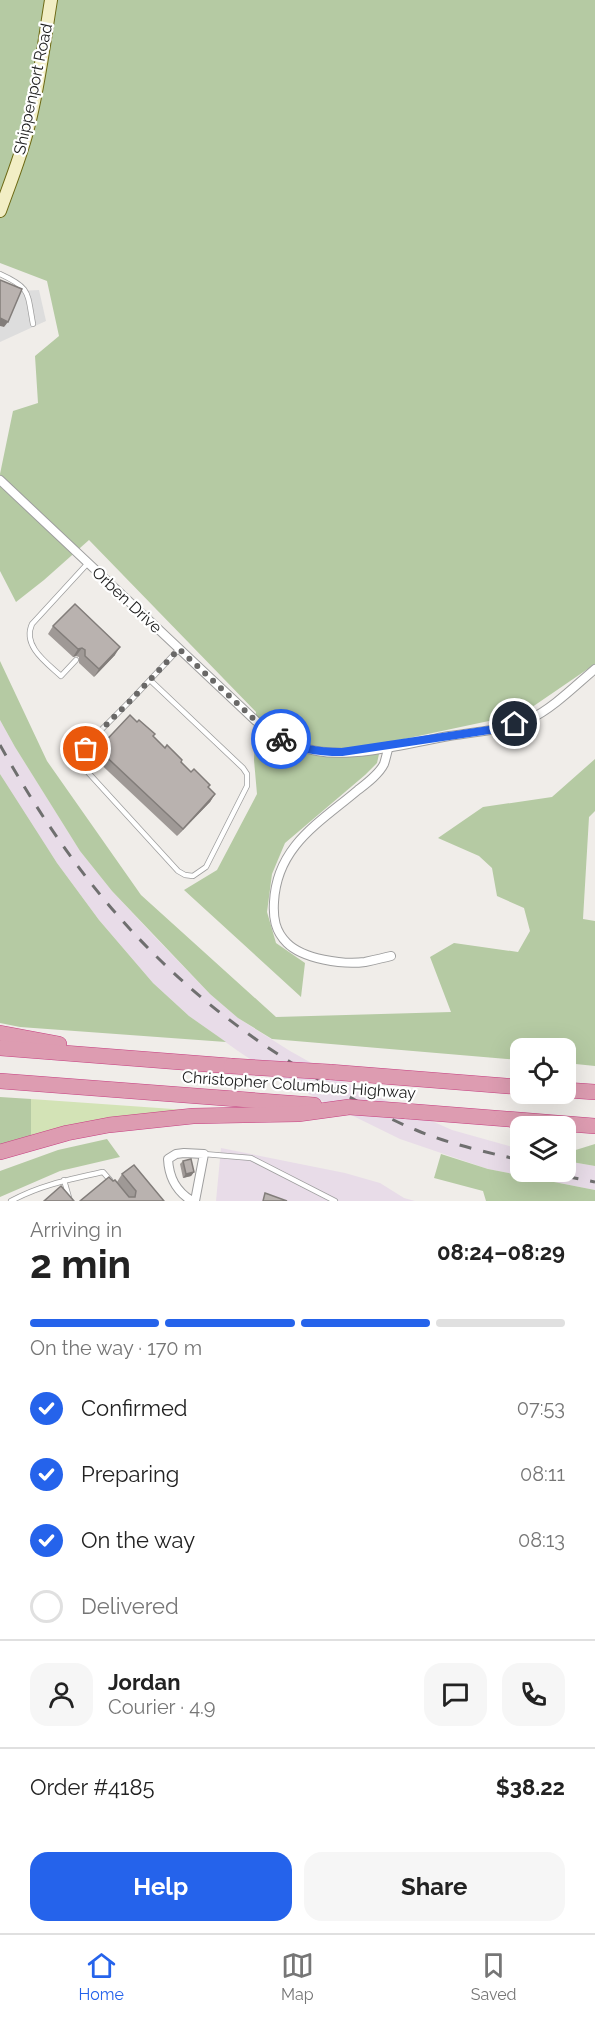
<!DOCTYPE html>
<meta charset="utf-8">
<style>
body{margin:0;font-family:Raleway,sans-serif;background:#f6f6f6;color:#222;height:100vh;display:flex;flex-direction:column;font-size:22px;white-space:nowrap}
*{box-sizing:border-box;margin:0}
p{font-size:20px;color:#767676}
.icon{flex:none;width:33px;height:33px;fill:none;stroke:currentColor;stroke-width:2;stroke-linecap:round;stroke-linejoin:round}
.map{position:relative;height:1201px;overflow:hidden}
.drawer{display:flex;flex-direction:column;background:#fff;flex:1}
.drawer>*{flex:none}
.controls{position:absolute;left:510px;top:1038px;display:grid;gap:12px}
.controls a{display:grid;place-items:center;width:66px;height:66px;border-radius:12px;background:#fff;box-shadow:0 6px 24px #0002;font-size:30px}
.pin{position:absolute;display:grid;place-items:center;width:51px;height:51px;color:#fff;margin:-26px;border:3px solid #fff;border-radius:50%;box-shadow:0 2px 6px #0007}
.courier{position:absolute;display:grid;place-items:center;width:60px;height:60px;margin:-30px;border:4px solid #2563eb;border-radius:50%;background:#fff;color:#222;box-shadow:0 2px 8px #0007}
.headline em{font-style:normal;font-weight:700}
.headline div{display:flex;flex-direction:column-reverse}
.headline{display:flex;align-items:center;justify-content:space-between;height:102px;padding:0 30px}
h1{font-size:39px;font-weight:700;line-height:45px}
.bar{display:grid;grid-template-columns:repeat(4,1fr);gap:9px 6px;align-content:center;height:72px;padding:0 30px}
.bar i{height:8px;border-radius:4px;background:#e0e0e0}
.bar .on{background:#2563eb}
.bar p{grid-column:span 4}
.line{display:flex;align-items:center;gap:15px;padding:0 30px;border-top:2px solid #e0e0e0}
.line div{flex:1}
.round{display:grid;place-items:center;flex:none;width:63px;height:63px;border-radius:18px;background:#f6f6f6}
ol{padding:0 30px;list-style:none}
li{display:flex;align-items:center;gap:18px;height:66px}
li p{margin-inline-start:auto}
li .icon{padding:6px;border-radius:50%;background:#2563eb;color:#fff;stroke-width:4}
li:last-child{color:#767676}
li i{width:33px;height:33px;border:3px solid #e0e0e0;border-radius:50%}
.action{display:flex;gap:12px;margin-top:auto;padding:12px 30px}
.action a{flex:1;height:69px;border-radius:18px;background:#2563eb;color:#fff;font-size:24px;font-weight:700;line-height:69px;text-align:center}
.action a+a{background:#f6f6f6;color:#222}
.tab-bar{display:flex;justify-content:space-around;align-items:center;height:84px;border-top:2px solid #e0e0e0;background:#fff;font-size:16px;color:#767676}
.tab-bar a{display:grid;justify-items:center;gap:3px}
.tab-bar .on{color:#2563eb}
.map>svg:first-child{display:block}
.industrial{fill:#e8dce8}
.grass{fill:#d3e3b6}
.forest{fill:#b5caa3}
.parking{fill:#ddd}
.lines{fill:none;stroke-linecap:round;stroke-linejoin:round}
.lane-casing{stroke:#9e9e9e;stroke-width:6}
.street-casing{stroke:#9e9e9e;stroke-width:10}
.secondary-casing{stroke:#6d6914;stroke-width:14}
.highway-casing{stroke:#c63f81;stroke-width:16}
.lane{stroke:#fff;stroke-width:4.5}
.street{stroke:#fff;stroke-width:8}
.secondary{stroke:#f2eec5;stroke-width:12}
.highway{stroke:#dd9cb1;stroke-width:15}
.rail{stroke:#6f6f6f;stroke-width:3;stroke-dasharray:12 12;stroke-linecap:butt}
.highway-bridge-casing{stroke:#c63f81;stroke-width:16;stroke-linecap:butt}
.highway-bridge{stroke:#dd9cb1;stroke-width:15}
.wall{fill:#9f9996}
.shaded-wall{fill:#827d7a}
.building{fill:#b9b2af;stroke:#827d7a;stroke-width:1.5}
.done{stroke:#696867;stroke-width:6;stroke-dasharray:0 10.8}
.route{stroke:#2563eb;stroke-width:8}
.labels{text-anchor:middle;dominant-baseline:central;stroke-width:4.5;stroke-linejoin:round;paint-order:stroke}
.street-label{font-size:16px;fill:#212121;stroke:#fff}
</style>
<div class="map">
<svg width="595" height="1201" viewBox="0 0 595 1201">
<rect width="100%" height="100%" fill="#f0ede9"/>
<g class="industrial">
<polygon points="0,720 15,747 80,851 112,891 155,937 210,994 238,1018 290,1051 349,1084 452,1130 520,1149 520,1172 566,1172 566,1161 595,1166 595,1190 488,1169 400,1139 288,1084 238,1051 189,1016 153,983 99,920 57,863 8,789 0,774"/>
<polygon points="221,1148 345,1173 380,1183 404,1198 415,1201 216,1201"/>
</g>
<polygon class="grass" points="31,1099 187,1110 31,1136"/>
<g class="forest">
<polygon points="0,0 595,0 595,664 522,714 390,742 379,754 377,763 365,775 285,843 272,874 267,912 276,943 305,963 301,997 184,890 217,870 257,794 254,760 256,712 89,540 44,580 16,602 0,571 0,474 13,411 38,403 35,356 59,336 47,281 0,263"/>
<polygon points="0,661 47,761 141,895 276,1017 451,1012 430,957 454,943 518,952 530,931 524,908 497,896 492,868 479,856 438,838 483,807 552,797 595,759 595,811 589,817 583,919 595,921 595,1066 566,1063 566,1048 520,1048 520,1060 272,1039 238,1018 210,994 112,891 80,851 15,747 0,720"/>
<polygon points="0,774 57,863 99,920 153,983 189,1016 226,1042 20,1027 0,1023"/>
<polygon points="0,1097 31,1099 31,1136 0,1146"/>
<polygon points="107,1139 120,1157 60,1171 0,1197 0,1171 58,1150"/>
<polygon points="595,1144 595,1166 566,1161 566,1153"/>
<polygon points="441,1154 488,1169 595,1190 595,1201 486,1201 483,1191 434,1178"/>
</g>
<polygon class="parking" points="39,290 46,321 0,342 0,326 3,327 19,291"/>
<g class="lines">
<defs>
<g id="lane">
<path d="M0,274C31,288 27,292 33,324"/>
<path d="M76,660L61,676C47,663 22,646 32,624L88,563"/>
<path d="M150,680L243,768L247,774V786L206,867L193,876L185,875L178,871L84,768C82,758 85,750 90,741L132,699L179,649"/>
<polyline points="204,1154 251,1158 335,1201"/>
<polyline points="64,1180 70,1201"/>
<path d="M11,1201C40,1185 71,1179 103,1172L110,1180"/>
</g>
<g id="street">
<path d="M0,480L256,721C275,737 293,747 317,751C355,758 411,743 449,736C476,732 504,730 530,719C552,709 576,685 595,669"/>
<path d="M389,746C387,752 386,758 384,764C379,774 367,783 358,790C319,823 277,846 274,902C273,918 275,931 287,943C303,959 343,965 365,962C374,960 383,958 391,956"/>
<path d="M192,1201C176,1191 169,1178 168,1159L176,1154L184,1153L204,1154L195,1201"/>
</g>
<path id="secondary" d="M0,211C10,183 21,156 28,128C39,86 44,43 51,0"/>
<g id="highway">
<polyline points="0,1033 59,1044"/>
<polyline points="0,1048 231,1066"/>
<polyline points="330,1072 520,1087"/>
<polyline points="0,1081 314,1105"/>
<polyline points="566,1090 595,1092"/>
<polyline points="405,1111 595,1126"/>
<polyline points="0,1152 67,1133 109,1125 193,1116 298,1114 349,1107"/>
</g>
</defs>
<use href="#lane" class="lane-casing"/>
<use href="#street" class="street-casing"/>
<use href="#secondary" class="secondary-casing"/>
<use href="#highway" class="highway-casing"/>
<use href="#lane" class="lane"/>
<use href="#street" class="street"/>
<use href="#secondary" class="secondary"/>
<use href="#highway" class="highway"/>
<g class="rail">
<path d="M0,745C82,892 176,997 323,1082C353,1099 384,1117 416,1130C449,1144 486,1152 520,1160"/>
<polyline points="543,1172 595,1182"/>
</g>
<defs>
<g id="highway-bridge">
<polyline points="231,1066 330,1072"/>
<polyline points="349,1107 405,1111"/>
</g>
</defs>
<use href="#highway-bridge" class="highway-bridge-casing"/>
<use href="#highway-bridge" class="highway-bridge"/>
</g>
<g class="wall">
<polygon points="53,626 115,655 94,677 79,663 79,657 76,656 73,657 48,634"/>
<polygon points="153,737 215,794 210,802 177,836 92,756 98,749"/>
<polygon points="183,1161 194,1172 191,1176 183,1178 180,1164"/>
<polygon points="122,1174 164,1201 80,1201 113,1181 117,1182"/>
</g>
<g class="shaded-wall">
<polygon points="0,318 8,322 4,327 0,326"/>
<polygon points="120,647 115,655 94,677 99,669"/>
<polygon points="82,648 76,656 73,657 78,649"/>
<polygon points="215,794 210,802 177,836 183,829"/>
<polygon points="194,1172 191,1176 183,1178 186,1174"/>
</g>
<g class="building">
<polygon points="0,280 22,289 8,322 0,318"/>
<polygon points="75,604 120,647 99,669 85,656 85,650 82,648 78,649 53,626"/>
<polygon points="130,715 137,722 139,720 155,734 153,736 165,748 167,745 182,760 181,762 191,772 194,769 210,785 208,787 215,794 183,829 98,749"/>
<polygon points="191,1159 194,1172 186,1174 183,1161"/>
<polygon points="134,1165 164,1201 80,1201 109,1177 113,1181 115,1180 129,1197 135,1197 136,1191 122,1174"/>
<polygon points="61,1186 74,1201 44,1201"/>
<polygon points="265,1193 287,1201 263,1201"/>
</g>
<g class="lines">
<polyline class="done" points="86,749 90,741 132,699 179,649 256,721 281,739"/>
<path class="route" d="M281,739C299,750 321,752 342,752L496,729L515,724"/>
</g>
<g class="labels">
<g class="street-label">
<text transform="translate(33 89) rotate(-78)">Shippenport Road</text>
<text transform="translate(127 600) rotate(43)">Orben Drive</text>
<text transform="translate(299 1085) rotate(4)">Christopher Columbus Highway</text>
</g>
</g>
</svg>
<div class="controls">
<a><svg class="icon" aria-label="locate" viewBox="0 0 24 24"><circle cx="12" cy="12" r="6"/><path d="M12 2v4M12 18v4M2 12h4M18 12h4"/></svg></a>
<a><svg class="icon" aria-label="layers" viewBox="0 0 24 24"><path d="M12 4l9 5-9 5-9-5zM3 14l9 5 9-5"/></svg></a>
</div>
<div class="pin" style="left:86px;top:749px;background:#ea580c"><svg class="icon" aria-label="bag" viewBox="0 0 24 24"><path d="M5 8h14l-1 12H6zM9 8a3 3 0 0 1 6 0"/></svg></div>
<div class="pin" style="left:515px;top:724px;background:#1f2937"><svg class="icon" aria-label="home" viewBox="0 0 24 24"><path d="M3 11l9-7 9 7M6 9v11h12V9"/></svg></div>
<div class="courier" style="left:281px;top:739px"><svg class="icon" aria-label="bike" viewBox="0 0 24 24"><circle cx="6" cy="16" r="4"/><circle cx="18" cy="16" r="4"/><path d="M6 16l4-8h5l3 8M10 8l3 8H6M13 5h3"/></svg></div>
</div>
<section class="drawer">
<div class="headline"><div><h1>2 min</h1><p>Arriving in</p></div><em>08:24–08:29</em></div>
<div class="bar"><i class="on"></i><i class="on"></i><i class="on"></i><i></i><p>On the way · 170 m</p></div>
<ol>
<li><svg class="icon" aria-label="check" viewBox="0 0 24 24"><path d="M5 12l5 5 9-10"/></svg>Confirmed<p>07:53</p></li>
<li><svg class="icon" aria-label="check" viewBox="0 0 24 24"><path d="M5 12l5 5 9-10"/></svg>Preparing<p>08:11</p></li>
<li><svg class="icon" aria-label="check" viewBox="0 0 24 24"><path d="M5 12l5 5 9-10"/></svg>On the way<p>08:13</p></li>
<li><i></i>Delivered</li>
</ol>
<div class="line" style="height:108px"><a class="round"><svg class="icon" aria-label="person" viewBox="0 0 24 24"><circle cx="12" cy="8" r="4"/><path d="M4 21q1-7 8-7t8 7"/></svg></a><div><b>Jordan</b><p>Courier · 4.9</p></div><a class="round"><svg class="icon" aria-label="chat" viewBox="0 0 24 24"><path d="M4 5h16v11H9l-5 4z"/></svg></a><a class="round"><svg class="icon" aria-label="phone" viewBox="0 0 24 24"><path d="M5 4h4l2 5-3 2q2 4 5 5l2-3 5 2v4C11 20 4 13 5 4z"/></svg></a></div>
<div class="line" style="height:78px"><div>Order #4185</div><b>$38.22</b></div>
<div class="action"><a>Help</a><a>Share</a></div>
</section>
<nav class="tab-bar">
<a class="on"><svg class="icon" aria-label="home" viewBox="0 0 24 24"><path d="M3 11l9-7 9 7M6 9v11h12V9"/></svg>Home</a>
<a><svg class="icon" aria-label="map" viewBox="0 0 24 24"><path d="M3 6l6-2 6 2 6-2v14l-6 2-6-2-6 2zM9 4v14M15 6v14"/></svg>Map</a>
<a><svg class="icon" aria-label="saved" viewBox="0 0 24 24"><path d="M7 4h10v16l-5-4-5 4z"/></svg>Saved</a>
</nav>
